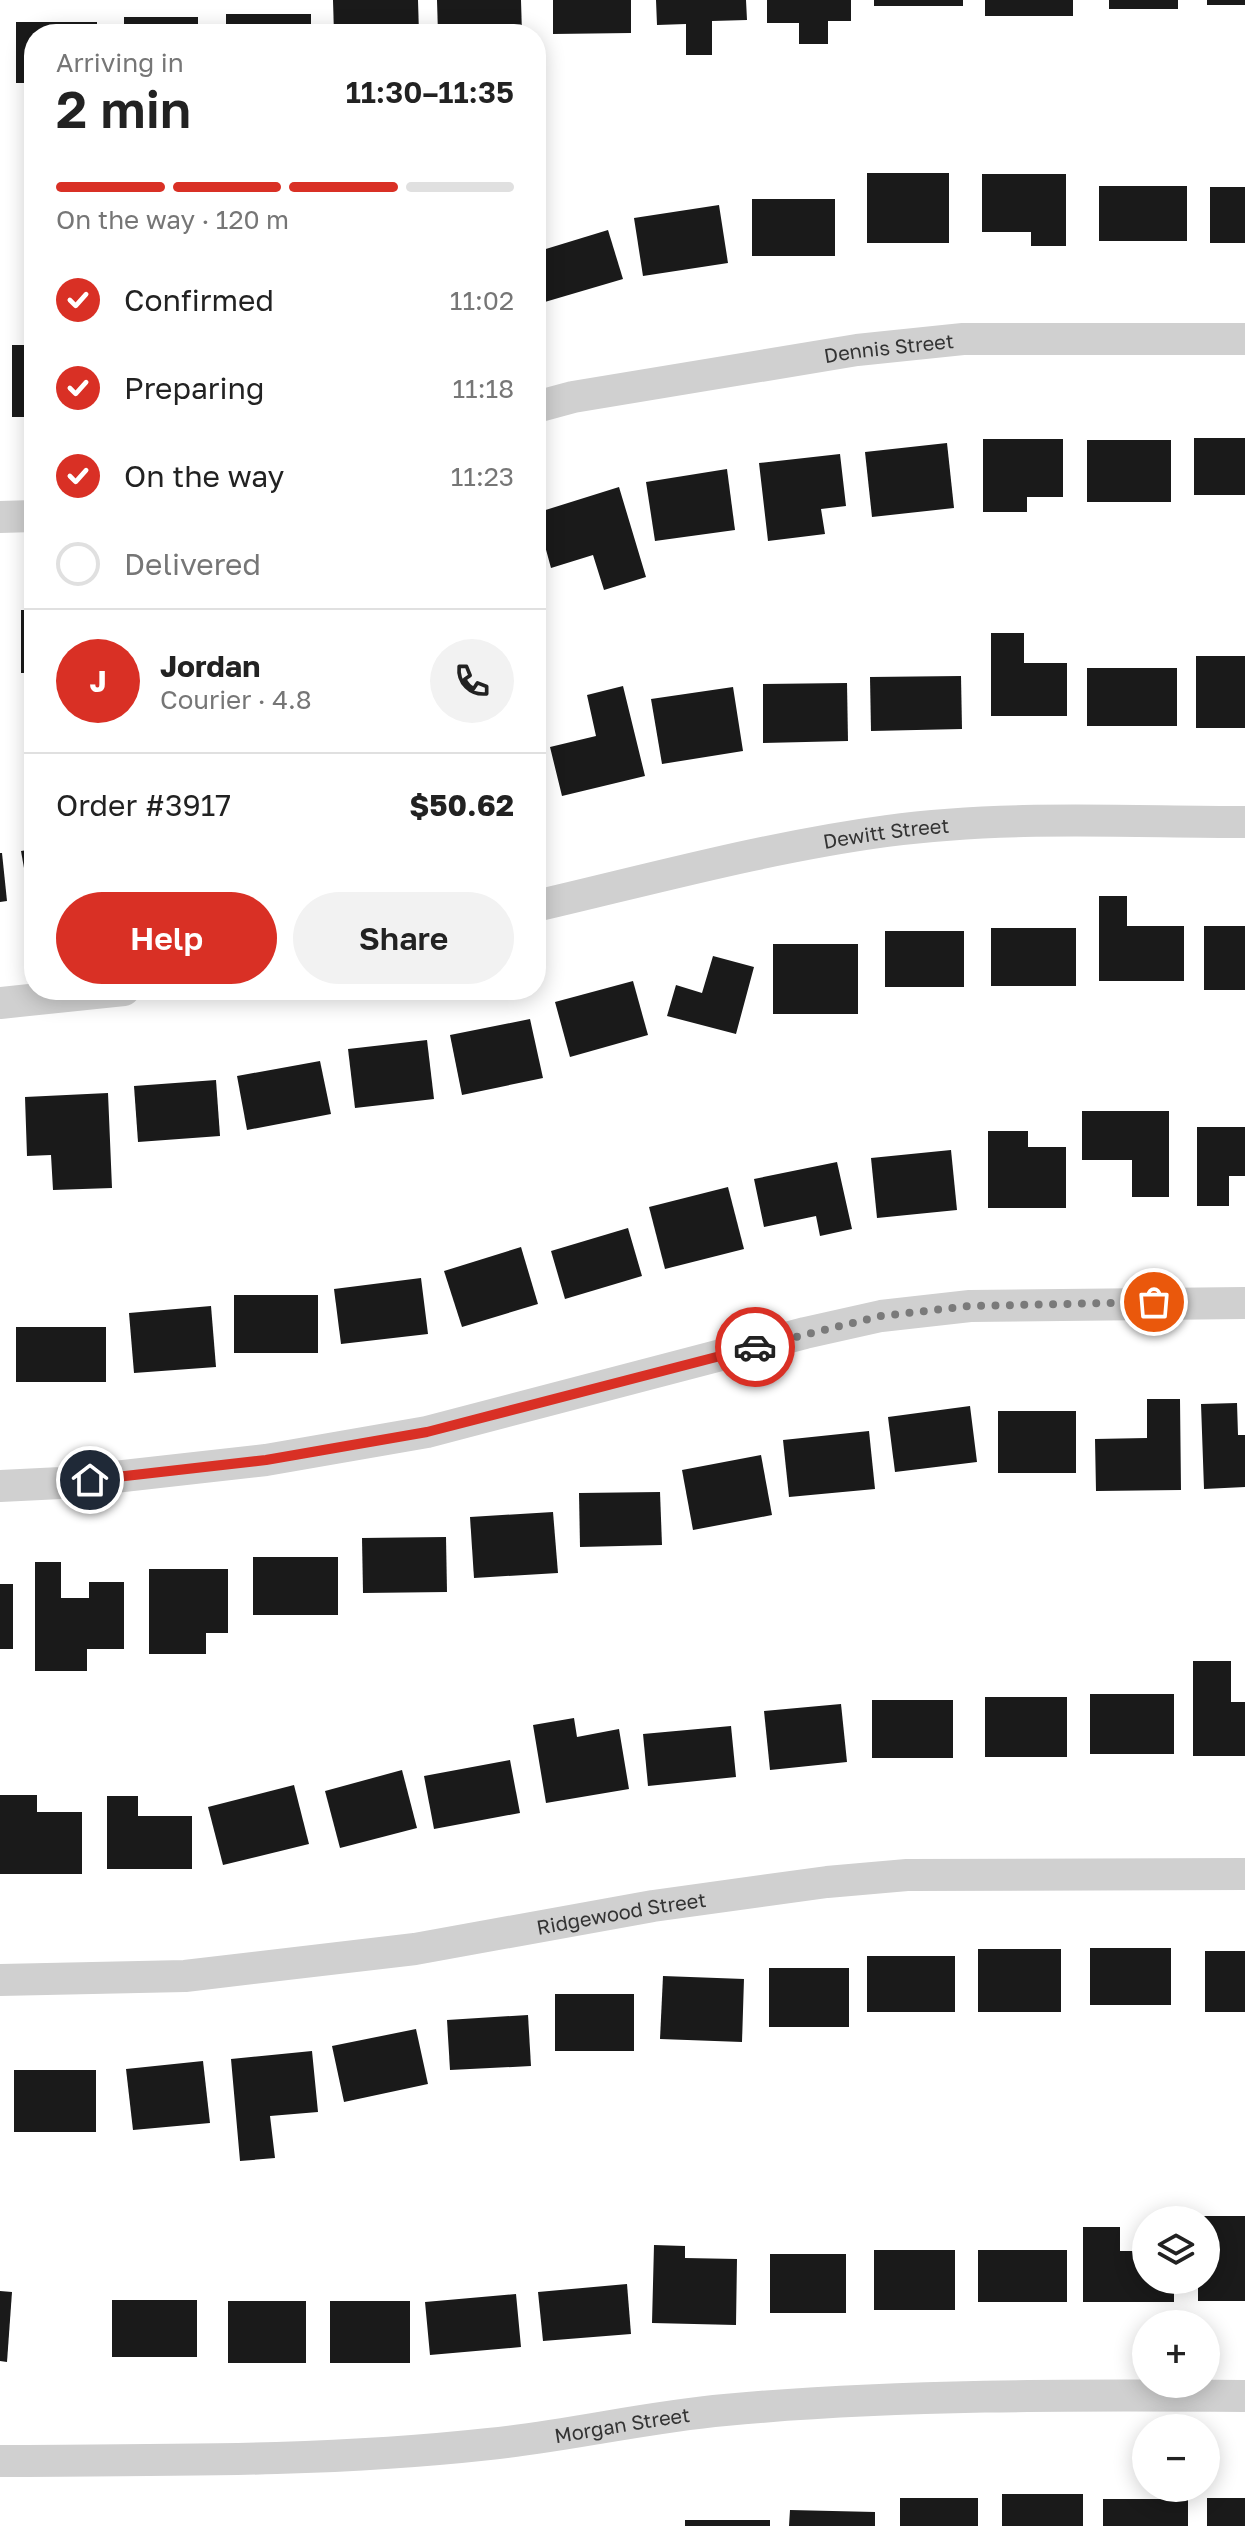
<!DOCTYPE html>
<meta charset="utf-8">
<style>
body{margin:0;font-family:"Golos Text",sans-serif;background:#f2f2f2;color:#222;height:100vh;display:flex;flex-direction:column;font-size:30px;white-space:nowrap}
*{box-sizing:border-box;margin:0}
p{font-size:26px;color:#767676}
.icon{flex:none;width:44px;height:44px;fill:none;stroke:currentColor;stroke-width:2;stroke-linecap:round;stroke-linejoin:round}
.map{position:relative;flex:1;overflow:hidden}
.drawer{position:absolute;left:24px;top:24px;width:522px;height:976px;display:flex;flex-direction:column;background:#fff;border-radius:32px;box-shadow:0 4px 20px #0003}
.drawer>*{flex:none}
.controls{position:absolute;left:1132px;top:2206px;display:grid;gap:16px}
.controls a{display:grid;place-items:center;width:88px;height:88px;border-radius:50%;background:#fff;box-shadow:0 4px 20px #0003;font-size:40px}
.pin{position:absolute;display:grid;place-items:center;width:68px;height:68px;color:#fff;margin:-34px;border:4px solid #fff;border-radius:50%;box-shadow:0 2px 8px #0007}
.courier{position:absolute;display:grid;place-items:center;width:80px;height:80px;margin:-40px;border:6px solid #d93025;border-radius:50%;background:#fff;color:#222;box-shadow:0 2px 10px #0007}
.head em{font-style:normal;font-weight:600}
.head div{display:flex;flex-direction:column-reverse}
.head{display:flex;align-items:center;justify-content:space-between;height:136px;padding:0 32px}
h1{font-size:52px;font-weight:600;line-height:60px}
.bar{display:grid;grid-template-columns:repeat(4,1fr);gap:12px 8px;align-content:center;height:96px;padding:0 32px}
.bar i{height:10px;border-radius:6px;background:#e0e0e0}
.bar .on{background:#d93025}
.bar p{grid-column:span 4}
.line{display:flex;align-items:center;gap:20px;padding:0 32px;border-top:2px solid #e0e0e0}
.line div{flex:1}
.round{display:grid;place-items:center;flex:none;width:84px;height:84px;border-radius:42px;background:#f2f2f2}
ol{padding:0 32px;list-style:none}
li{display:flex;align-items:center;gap:24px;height:88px}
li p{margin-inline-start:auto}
li .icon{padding:8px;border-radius:50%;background:#d93025;color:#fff;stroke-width:4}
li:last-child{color:#767676}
li i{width:44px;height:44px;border:4px solid #e0e0e0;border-radius:50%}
.button{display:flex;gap:16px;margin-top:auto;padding:16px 32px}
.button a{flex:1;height:92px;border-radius:48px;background:#d93025;color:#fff;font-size:32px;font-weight:600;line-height:92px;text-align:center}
.button a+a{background:#f2f2f2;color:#222}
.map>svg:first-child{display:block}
.building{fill:#1a1a1a}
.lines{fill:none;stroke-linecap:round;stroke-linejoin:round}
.street{stroke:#d0d0d0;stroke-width:32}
.done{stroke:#7a7a7a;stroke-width:8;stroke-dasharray:0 14.4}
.route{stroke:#d93025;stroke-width:10}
.labels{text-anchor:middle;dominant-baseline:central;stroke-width:8;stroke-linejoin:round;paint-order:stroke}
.street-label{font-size:20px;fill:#333;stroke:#fff}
</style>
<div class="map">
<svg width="1245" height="2526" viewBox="0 0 1245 2526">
<rect width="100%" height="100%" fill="#fff"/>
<g class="building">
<polygon points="333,0 418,0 419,34 334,34"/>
<polygon points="437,0 521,0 522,34 438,34"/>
<polygon points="553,0 631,0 631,33 553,34"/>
<polygon points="656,0 746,0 747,20 712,21 712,55 686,55 686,24 657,25"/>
<polygon points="767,0 851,0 851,21 828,21 828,44 799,44 799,23 767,23"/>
<rect x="874" y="0" width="89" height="6"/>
<rect x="985" y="0" width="88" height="16"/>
<rect x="1109" y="0" width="69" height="9"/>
<rect x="1207" y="0" width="38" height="5"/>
<rect x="226" y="14" width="85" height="20"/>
<rect x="124" y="17" width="74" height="17"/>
<polygon points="16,22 97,22 97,34 34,34 34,83 16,83"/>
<rect x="867" y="173" width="82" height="70"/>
<polygon points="982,174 1066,174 1066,246 1031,246 1031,232 982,232"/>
<rect x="1099" y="186" width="88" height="55"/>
<rect x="1210" y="187" width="35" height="56"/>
<rect x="752" y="199" width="83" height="57"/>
<polygon points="719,205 728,263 643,276 634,218"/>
<polygon points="608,230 623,279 538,304 536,252"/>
<rect x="12" y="345" width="22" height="72"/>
<rect x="1194" y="438" width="51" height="57"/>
<polygon points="983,439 1063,439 1063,497 1027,497 1027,512 983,512"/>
<rect x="1087" y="440" width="84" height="62"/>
<polygon points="947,443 954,508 872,517 865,452"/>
<polygon points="840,454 846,506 821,509 825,534 768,541 759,463"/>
<polygon points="727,469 735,530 655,541 646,482"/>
<polygon points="619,487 646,577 604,590 593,555 551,568 536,513"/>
<rect x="21" y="610" width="13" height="63"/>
<polygon points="991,633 1024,633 1024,663 1067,663 1067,716 991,716"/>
<rect x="1196" y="656" width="49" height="72"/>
<rect x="1087" y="668" width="90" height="58"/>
<polygon points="961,676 962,729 871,731 870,677"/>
<polygon points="847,683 848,741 763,743 763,684"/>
<polygon points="623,686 645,776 562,796 550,747 596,736 587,695"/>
<polygon points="733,687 743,751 662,764 651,699"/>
<polygon points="34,849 34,901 30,902 21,851"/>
<polygon points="0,853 2,853 7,901 0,902"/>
<polygon points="1099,896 1127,896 1127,926 1184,926 1184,981 1099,981"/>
<rect x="1204" y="926" width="41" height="64"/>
<rect x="991" y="928" width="85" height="58"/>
<rect x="885" y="931" width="79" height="56"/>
<rect x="773" y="944" width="85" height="70"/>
<polygon points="713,956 754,967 736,1034 667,1016 676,985 702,993"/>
<polygon points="633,981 648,1035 570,1057 555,1002"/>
<polygon points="530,1019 543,1078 462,1095 450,1035"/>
<polygon points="427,1040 434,1099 355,1108 348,1049"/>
<polygon points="320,1061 331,1114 247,1130 237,1076"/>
<polygon points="216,1080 220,1136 138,1142 134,1086"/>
<polygon points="108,1093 112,1188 53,1190 51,1155 27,1156 25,1097"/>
<polygon points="1082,1111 1169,1111 1169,1197 1132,1197 1132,1160 1082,1160"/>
<polygon points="1197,1127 1245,1127 1245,1176 1229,1176 1229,1206 1197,1206"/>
<polygon points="988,1131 1028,1131 1028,1147 1066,1147 1066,1208 988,1208"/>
<polygon points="951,1150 957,1210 877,1218 871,1158"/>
<polygon points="837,1162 852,1229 820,1236 816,1216 764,1227 754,1179"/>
<polygon points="728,1187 744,1249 665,1269 649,1207"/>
<polygon points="628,1228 642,1276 565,1299 551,1251"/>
<polygon points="521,1247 538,1304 462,1327 444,1271"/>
<polygon points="421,1278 428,1334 341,1344 334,1289"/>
<rect x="234" y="1295" width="84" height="58"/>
<polygon points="211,1306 216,1367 134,1373 129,1313"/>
<rect x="16" y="1327" width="90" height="55"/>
<polygon points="1147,1399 1180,1399 1181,1490 1096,1491 1095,1439 1147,1438"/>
<polygon points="1237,1403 1238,1435 1245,1435 1245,1487 1204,1489 1201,1404"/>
<polygon points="970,1406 977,1462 895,1472 888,1417"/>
<rect x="998" y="1411" width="78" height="62"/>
<polygon points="869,1431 875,1489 789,1497 783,1440"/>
<polygon points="761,1455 772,1515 693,1530 682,1470"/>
<polygon points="660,1492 662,1545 580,1547 579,1493"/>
<polygon points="553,1512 558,1573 474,1578 470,1517"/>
<polygon points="446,1537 447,1592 363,1593 362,1538"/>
<rect x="253" y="1557" width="85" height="58"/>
<polygon points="35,1562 61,1562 61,1598 89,1598 89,1582 124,1582 124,1649 87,1649 87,1671 35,1671"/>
<polygon points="149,1569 228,1569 228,1633 206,1633 206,1654 149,1654"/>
<rect x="0" y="1584" width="13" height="65"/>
<polygon points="1193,1661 1231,1661 1231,1702 1245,1702 1245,1756 1193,1756"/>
<rect x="1090" y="1694" width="84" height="60"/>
<rect x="985" y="1697" width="82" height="60"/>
<rect x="872" y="1700" width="81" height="58"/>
<polygon points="841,1704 847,1762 770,1770 764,1711"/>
<polygon points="574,1718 577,1737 619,1729 629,1789 546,1803 533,1725"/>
<polygon points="731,1726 736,1777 648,1786 643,1734"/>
<polygon points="510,1760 520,1813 434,1829 424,1776"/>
<polygon points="402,1770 417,1828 340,1848 325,1791"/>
<polygon points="294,1785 309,1844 223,1865 208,1807"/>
<polygon points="0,1795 37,1795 37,1812 82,1812 82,1874 0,1874"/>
<polygon points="107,1796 138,1796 138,1816 192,1816 192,1869 107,1869"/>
<rect x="1090" y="1948" width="81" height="57"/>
<rect x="978" y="1949" width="83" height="63"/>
<rect x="1205" y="1951" width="40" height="61"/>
<rect x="867" y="1956" width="88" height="56"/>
<rect x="769" y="1968" width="80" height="59"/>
<polygon points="663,1976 744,1979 742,2042 660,2039"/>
<rect x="555" y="1994" width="79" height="57"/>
<polygon points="528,2015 531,2066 450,2070 447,2020"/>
<polygon points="416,2029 428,2084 344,2102 332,2046"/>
<polygon points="312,2051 318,2112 270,2116 275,2158 240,2161 231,2059"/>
<polygon points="203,2061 210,2123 133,2130 126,2069"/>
<rect x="14" y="2070" width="82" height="62"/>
<polygon points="1198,2216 1245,2216 1245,2301 1198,2301 1198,2280 1206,2280 1206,2220 1198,2220"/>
<polygon points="1083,2227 1120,2227 1120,2251 1146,2251 1146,2280 1174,2280 1174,2302 1083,2302"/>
<polygon points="654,2245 685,2246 685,2258 737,2259 736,2325 652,2323"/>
<rect x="874" y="2250" width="81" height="60"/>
<rect x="978" y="2250" width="89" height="52"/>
<rect x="770" y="2254" width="76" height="59"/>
<polygon points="627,2284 631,2334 543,2341 538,2292"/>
<polygon points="0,2291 12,2292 7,2362 0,2361"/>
<polygon points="516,2294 521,2347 430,2355 425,2302"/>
<rect x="112" y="2300" width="85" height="57"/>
<rect x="228" y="2301" width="78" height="62"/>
<rect x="330" y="2301" width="80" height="62"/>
<rect x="1002" y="2494" width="81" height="32"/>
<rect x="900" y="2498" width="78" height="28"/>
<rect x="1207" y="2498" width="38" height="28"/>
<rect x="1103" y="2499" width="85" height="27"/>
<polygon points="790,2510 875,2512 875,2526 789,2526"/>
<rect x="685" y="2520" width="85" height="6"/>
</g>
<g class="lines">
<g class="street">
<path id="s1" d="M536,407L573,397L857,350L963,339H1245"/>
<polyline points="0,517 34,516"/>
<path id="s2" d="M536,906C652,879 768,847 887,831C1005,815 1126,822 1245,822"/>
<polyline points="0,1003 124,990"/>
<polyline points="0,1486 61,1483 266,1460 427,1432 805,1333 881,1316 970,1306 1245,1303"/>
<path id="s3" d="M0,1980L185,1976L415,1949L653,1906L827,1882L907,1875L1245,1874"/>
<path id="s4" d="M0,2461C163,2460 326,2462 489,2444C568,2436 646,2417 725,2410C897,2394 1072,2395 1245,2396"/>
</g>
</g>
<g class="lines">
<polyline class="done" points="755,1347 881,1316 970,1306 1154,1302"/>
<polyline class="route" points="90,1480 266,1460 427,1432 755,1347"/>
</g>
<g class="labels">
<g class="street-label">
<text stroke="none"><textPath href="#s1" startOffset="358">Dennis Street</textPath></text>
<text stroke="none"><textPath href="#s2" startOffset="358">Dewitt Street</textPath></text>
<text stroke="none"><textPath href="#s3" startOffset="626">Ridgewood Street</textPath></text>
<text stroke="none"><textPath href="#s4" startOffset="624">Morgan Street</textPath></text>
</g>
</g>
</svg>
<div class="controls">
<a><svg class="icon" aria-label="layers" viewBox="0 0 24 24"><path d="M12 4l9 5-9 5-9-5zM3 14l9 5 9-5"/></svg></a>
<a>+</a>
<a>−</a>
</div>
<div class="pin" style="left:1154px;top:1302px;background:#ea580c"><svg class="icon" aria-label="bag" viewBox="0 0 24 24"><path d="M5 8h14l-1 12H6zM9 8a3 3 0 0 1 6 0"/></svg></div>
<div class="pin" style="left:90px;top:1480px;background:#1f2937"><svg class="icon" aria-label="home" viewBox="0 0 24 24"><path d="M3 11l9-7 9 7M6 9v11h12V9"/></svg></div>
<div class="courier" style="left:755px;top:1347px"><svg class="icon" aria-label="car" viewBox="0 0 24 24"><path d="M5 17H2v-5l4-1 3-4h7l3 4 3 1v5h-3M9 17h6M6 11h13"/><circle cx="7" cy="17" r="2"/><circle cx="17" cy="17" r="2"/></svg></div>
<section class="drawer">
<div class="head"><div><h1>2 min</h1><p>Arriving in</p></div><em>11:30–11:35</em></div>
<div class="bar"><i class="on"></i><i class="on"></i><i class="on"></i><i></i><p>On the way · 120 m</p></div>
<ol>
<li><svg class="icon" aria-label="check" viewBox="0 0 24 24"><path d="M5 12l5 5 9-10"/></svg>Confirmed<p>11:02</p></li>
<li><svg class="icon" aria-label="check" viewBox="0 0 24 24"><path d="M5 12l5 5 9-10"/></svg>Preparing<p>11:18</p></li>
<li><svg class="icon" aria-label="check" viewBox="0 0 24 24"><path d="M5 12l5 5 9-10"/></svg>On the way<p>11:23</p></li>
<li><i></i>Delivered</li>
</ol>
<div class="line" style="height:144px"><b class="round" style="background:#d93025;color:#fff">J</b><div><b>Jordan</b><p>Courier · 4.8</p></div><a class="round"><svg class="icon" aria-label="phone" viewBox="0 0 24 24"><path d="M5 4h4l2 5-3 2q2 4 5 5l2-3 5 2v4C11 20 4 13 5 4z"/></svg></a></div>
<div class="line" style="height:104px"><div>Order #3917</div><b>$50.62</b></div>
<div class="button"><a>Help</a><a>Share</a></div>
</section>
</div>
